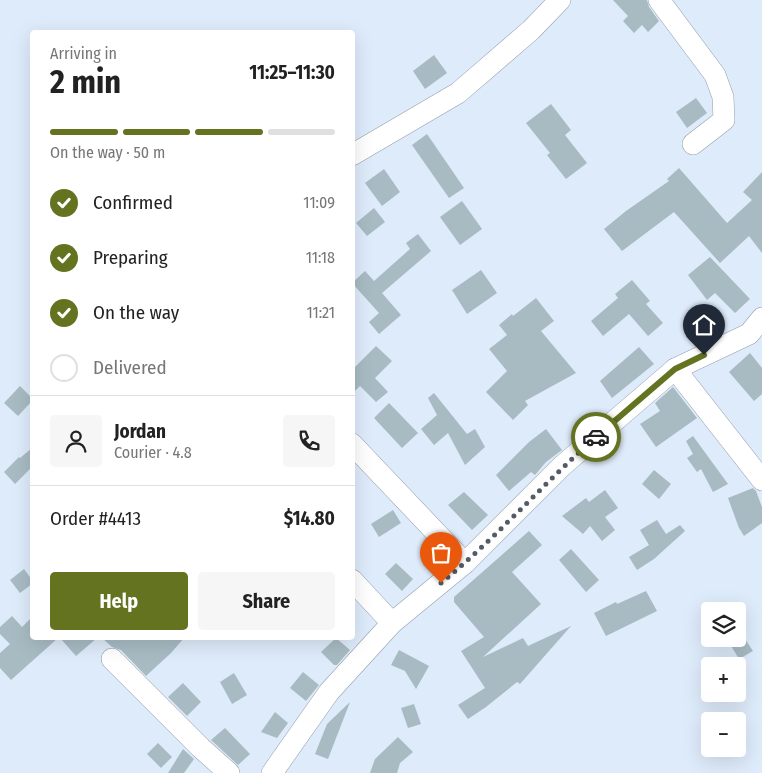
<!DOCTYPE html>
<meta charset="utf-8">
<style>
body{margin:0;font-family:"Fira Sans Condensed",sans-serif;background:#f6f6f6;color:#222;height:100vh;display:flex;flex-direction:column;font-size:19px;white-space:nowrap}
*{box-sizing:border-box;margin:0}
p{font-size:16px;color:#767676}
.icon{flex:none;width:28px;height:28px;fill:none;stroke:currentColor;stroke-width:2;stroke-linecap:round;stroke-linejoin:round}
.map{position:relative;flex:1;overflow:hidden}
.drawer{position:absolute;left:30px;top:30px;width:325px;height:610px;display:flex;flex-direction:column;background:#fff;border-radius:5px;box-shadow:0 5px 20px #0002}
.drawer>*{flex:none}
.fabs{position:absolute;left:701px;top:602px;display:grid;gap:10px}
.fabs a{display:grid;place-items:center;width:45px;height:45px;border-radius:5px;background:#fff;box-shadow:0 5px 20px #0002;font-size:25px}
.pin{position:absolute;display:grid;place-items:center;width:42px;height:42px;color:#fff;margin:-51px -21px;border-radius:50% 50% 50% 0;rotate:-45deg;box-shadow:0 0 5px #0007}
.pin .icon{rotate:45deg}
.courier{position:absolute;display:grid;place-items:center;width:50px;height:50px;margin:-25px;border:4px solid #64731f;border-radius:50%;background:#fff;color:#222;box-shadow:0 1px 6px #0007}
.summary em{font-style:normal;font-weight:700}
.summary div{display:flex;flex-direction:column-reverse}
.summary{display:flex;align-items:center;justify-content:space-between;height:85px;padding:0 20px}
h1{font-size:32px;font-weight:700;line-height:38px}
.bar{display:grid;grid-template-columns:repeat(4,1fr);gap:8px 5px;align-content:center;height:60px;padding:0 20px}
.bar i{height:6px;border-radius:4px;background:#e0e0e0}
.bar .current{background:#64731f}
.bar p{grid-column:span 4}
.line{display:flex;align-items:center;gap:12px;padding:0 20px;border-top:1px solid #e0e0e0}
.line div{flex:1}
.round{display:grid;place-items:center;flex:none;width:52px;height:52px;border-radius:5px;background:#f6f6f6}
ol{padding:0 20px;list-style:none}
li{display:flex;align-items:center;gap:15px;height:55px}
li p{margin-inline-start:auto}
li .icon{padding:5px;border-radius:50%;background:#64731f;color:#fff;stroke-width:4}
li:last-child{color:#767676}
li i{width:28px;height:28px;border:2px solid #e0e0e0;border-radius:50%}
.cta{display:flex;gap:10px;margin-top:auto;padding:10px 20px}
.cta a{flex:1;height:58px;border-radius:5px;background:#64731f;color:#fff;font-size:20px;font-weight:700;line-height:58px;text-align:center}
.cta a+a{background:#f6f6f6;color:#222}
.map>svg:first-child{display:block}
.building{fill:#a8bbc3}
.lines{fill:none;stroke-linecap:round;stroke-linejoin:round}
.minor-casing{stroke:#939fac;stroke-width:22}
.minor{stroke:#fff;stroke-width:21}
.done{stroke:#545b63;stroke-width:5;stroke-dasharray:0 9}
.route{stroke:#64731f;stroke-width:6}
</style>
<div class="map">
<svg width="762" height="773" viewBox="0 0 762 773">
<rect width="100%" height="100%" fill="#deebfa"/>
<g class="building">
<polygon points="613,0 647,0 649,7 659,21 648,32 642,25 634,33 623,21 628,16"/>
<polygon points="434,55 447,73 425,89 413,71"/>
<polygon points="696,98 707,113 687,128 676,112"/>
<polygon points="551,104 571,130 565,135 587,163 566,179 547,155 550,153 526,123"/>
<polygon points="427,134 464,188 449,198 412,145"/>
<polygon points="679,168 727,223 752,200 743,192 762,172 762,253 749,236 720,263 674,212 622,251 604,229 626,211 669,181 667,179"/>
<polygon points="384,169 400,192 382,206 365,183"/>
<polygon points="462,201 482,229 460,245 440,217"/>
<polygon points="374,208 385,222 367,236 356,223"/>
<polygon points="418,234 431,251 382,293 401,315 379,334 369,322 379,313 352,283 365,271 374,281 410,249 406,243"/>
<polygon points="710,257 750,299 735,313 715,293 707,300 688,275"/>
<polygon points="481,270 497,293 467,314 452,290"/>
<polygon points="632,280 650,301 646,304 663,323 648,336 629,314 603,336 591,321 618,298 615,294"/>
<polygon points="536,298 554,321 541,331 576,373 525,401 528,405 513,420 486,392 507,371 489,349 507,335 499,325 512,314 513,316"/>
<polygon points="376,346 392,361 375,378 388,392 376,402 360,386 352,394 352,370"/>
<polygon points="639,347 654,364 612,398 600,381"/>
<polygon points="750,353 762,368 762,394 754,401 729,372"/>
<polygon points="20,386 32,398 32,401 18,416 4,403"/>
<polygon points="673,387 697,418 656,447 640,424 660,411 655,403"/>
<polygon points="434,393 467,434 475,429 485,447 465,465 448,433 434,445 421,429 437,415 428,398"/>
<polygon points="389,403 418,433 402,448 374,418"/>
<polygon points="546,429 562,450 546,462 535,475 531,472 509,491 496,475 529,442"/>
<polygon points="693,436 728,484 713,492 701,469 697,472 687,458 693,454 686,441"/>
<polygon points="32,448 32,467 15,484 4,472 19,457 20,458"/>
<polygon points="654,470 671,484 659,499 642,484"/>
<polygon points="753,488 756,491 762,507 762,523 744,536 739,528 728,498"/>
<polygon points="605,490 618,508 605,517 615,530 602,541 590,526 583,534 562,516 586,498 589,502"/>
<polygon points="464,492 488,515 472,530 448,505"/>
<polygon points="393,510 401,523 379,537 371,524"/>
<polygon points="657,520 666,534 680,525 685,531 654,559 637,570 629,557 649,545 640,530"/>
<polygon points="529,531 542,545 512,572 541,604 483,657 523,638 528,646 571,626 520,684 517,682 486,707 468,719 458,705 485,688 461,651 484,637 454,602 454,597"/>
<polygon points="571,549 599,580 586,592 559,560"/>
<polygon points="436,550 447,562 435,571 425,561"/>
<polygon points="396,563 413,579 402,591 385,574"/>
<polygon points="24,569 32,580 32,584 20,593 10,580"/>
<polygon points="646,591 657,611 606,636 594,613 616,602 617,604"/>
<polygon points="12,616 22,627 32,617 32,638 58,638 11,680 0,668 0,653 10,644 0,634 0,627"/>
<polygon points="60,638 97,638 76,656"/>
<polygon points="102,638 184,638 171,653 146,676 121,650 112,647"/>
<polygon points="336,638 350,650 337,665 334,665 321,652"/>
<polygon points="727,639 745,639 753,651 739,659"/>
<polygon points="399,650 429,666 416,689 405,671 391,665"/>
<polygon points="303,672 319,685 306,701 290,688"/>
<polygon points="234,673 247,695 232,704 220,682"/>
<polygon points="183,683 201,702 187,716 168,697"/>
<polygon points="350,702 328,759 315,754 327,724"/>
<polygon points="414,704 421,724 408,728 401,708"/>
<polygon points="275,712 288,723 277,738 261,732"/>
<polygon points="225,728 250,754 238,765 211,740"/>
<polygon points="398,737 413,752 400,763 397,773 370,773 375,759"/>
<polygon points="158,743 172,757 161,768 147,754"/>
<polygon points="183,749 194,759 184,773 168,773"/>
</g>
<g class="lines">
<defs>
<g id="minor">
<polyline points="659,0 715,75 723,97 724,120 693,144"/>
<polyline points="352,155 458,93 531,30 560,0"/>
<polyline points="675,369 762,480"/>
<polyline points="352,444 465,563"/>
<polyline points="352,580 392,623 465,563 562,466 675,369 749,334 762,318"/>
<polyline points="112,659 201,748 229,773"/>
<polyline points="272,773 329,692 392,623"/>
</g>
</defs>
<use href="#minor" class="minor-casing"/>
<use href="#minor" class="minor"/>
</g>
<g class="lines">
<path class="done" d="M441,583C496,538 543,484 596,437"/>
<polyline class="route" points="596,437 675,369 704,355"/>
</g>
</svg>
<div class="fabs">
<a><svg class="icon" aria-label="layers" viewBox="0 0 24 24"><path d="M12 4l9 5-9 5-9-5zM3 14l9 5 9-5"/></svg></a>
<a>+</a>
<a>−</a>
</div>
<div class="pin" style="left:441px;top:583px;background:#ea580c"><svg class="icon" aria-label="bag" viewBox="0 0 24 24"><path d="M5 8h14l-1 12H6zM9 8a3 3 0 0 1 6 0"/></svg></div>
<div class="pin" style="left:704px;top:355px;background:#1f2937"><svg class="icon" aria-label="home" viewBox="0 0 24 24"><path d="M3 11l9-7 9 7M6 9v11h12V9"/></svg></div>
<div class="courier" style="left:596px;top:437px"><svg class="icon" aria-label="car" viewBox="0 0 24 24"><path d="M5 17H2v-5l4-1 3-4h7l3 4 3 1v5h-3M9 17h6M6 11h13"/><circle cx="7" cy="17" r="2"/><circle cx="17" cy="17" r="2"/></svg></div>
<section class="drawer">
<div class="summary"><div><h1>2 min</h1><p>Arriving in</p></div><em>11:25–11:30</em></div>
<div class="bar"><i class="current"></i><i class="current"></i><i class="current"></i><i></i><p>On the way · 50 m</p></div>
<ol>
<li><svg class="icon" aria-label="check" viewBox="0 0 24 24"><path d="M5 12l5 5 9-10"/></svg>Confirmed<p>11:09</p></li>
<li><svg class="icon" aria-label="check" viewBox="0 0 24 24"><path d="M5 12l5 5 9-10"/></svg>Preparing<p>11:18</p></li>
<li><svg class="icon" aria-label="check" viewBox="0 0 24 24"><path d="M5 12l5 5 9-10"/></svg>On the way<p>11:21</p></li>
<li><i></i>Delivered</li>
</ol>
<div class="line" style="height:90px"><a class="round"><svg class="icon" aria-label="person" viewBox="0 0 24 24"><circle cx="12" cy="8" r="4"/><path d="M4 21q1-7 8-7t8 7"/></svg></a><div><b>Jordan</b><p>Courier · 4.8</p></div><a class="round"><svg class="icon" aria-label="phone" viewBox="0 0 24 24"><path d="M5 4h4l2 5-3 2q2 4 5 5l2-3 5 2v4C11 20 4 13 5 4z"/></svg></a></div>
<div class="line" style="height:65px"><div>Order #4413</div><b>$14.80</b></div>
<div class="cta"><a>Help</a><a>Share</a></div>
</section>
</div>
